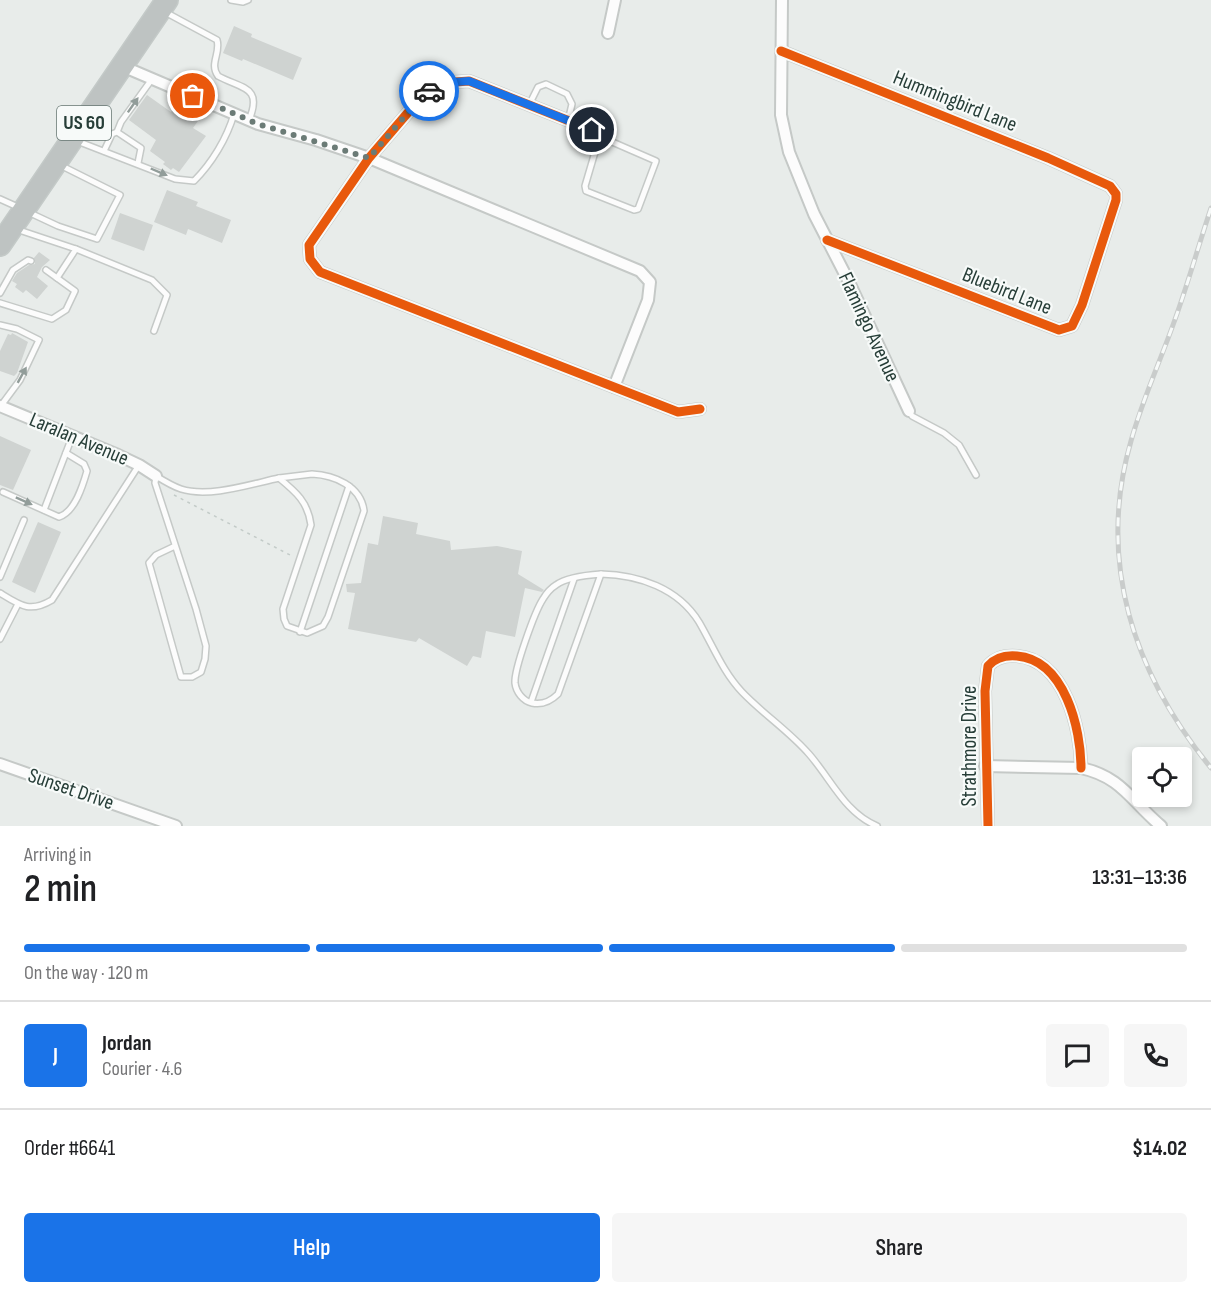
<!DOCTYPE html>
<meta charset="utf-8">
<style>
body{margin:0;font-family:"Sofia Sans Condensed",sans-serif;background:#f6f6f6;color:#202124;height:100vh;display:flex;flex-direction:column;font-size:22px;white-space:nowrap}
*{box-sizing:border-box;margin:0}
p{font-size:20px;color:#757577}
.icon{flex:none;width:33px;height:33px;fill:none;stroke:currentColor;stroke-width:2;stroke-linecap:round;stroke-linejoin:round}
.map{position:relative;height:826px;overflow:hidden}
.panel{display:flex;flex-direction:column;background:#fff;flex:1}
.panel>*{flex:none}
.fabs{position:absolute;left:1132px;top:747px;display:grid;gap:12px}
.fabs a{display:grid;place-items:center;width:60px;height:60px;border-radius:6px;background:#fff;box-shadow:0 3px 9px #0003;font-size:30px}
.pin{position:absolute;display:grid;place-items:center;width:51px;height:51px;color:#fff;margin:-26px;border:3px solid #fff;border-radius:50%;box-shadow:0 2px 6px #0007}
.courier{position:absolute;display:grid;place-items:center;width:60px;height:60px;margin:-30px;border:4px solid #1a73e8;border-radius:50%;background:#fff;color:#222;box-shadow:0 2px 8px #0007}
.summary em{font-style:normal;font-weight:600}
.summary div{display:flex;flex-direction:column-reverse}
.summary{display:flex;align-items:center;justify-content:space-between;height:102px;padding:0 24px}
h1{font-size:39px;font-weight:600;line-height:45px}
.bar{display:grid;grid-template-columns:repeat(4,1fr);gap:9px 6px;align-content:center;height:72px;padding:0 24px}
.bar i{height:8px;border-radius:4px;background:#e0e0e0}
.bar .on{background:#1a73e8}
.bar p{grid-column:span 4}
.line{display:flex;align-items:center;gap:15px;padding:0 24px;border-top:2px solid #e0e0e0}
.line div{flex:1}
.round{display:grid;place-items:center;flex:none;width:63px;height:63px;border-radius:6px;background:#f6f6f6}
.action{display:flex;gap:12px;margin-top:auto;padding:12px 24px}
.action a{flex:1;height:69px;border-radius:6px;background:#1a73e8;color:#fff;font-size:24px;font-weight:600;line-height:69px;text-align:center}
.action a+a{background:#f6f6f6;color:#202124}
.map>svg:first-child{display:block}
.building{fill:#cfd3d1}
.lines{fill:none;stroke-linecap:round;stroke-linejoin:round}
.lane-casing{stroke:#c5c9c7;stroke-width:8}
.street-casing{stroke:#c5c9c7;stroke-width:14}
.highway-casing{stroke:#c4cac8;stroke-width:24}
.path{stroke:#c3cbc8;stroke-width:1.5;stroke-dasharray:3 4.5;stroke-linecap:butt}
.lane{stroke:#fcfcfc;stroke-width:5}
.street{stroke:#fcfcfc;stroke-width:10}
.highway{stroke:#bec3c2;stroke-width:21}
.rail-casing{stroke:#c9cccb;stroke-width:5}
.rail{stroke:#f7faf9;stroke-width:3;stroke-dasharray:9;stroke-linecap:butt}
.cycleway-casing{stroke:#f7faf9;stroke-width:13}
.cycleway{stroke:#e8590c;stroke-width:9}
.oneway{fill:#929d9a}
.done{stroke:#6b7b76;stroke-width:6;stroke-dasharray:0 10.8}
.route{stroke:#1a73e8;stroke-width:8}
.labels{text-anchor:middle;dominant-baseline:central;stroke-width:4.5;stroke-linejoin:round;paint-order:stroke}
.shield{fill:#f7faf9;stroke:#657672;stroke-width:1.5}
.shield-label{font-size:20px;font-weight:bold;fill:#273e38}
.street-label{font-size:21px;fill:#273e38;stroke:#f7faf9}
</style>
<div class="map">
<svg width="1211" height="826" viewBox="0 0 1211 826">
<rect width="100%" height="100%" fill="#e8ecea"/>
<g class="building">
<polygon points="234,26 252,34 251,37 302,58 293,80 243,59 242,61 223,53"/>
<polygon points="147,95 171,112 177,105 183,110 186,106 194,113 191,115 198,121 193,128 206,136 179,172 173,168 171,170 163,164 165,162 150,151 156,140 129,120"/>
<polygon points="167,190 198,202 196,206 231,220 222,243 188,229 186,235 154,222"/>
<polygon points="120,213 153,225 144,251 111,239"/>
<polygon points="39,252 50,260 42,267 37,277 48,286 37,299 26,290 23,293 15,287 17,284 12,281 17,273 29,265 35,264 34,258"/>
<polygon points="12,333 28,342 17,373 14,376 0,371 0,351 8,334 11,335"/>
<polygon points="0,436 31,450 13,490 0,485"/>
<polygon points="383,516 418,523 416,534 450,541 451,550 497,546 522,551 518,574 544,590 542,592 525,588 515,637 486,631 481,658 473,656 467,666 419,638 416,642 348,629 355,593 347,592 346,584 361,583 368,543 378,545"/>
<polygon points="38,522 61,532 35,593 12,582"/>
</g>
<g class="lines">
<defs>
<g id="lane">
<polyline points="231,0 243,2 248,0"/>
<path d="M165,12L217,40C221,53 209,64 218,76C242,89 263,86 249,120"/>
<polyline points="529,105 538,87 546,84 567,94 572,104 568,121"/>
<polygon points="592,130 610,141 656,161 638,209 634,210 586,191 585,186 595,152"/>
<polyline points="117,132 121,122 152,79"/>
<path d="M77,141L175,179L194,181C212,163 227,138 234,114"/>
<polyline points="104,151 112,134 117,132 141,148 138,163"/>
<polyline points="0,199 20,208"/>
<polyline points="28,212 58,226 97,239 120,195 60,165"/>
<polyline points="16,229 76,249 57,278"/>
<polyline points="76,249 152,280 167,295 154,331"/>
<polyline points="0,293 13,270 28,260 31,261"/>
<polyline points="0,303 52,319 66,310 75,291 46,270"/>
<polyline points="0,325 17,329 39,340 20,380 0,407"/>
<polyline points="909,411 912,416 944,433 959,445 976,475"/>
<path d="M312,474C334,475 361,486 364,511L328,617L323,626L307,633L287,626L284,619L283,609L311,525C308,502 296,492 279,478Z"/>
<path d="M3,492L59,517C75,512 83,485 87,471L84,464L66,453"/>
<polyline points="44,510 72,437"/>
<path d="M175,546L156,555L149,563L181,677H192L201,672L205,659L206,646L196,609L155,483L156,476C164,481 172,486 181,489C209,498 251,484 279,478"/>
<path d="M601,574C639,575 678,588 699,622C713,646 723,672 742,692C763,714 789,731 809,754C831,779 845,813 877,826"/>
<path d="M601,574L558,694C551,701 542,705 532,703C523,701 516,692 515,683C514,669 535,611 543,599C546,594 551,588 556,585C567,577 587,575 601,574Z"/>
<polyline points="0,577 24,520"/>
<path d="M0,593C21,606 30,613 52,600L139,465"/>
<polyline points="300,632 349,486"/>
<polyline points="0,639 18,604"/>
<polyline points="531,702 574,579"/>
</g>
<g id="street">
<polyline points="782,0 781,115 789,152 814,214 848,280 909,411"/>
<polyline points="608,33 615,0"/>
<polyline points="781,51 1048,158 1110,186 1116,194 1116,200 1082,305 1072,326 1059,330 827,240"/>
<polyline points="122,66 258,124 316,140 369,158 640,271 650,282 648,300 614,387"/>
<polyline points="592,130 469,81 441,83 423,95 369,158 309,245 310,259 320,272 678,412 700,409"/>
<polyline points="0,406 118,455 139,465 156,476"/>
<polyline points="0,764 176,826"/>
<path d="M985,766L1081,768C1122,777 1131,801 1161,826"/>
<path d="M988,826L985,691L988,666C995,658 1006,655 1017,656C1065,660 1081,729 1081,768"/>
</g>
<polyline id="highway" points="0,245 167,0"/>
</defs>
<use href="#lane" class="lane-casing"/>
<use href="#street" class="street-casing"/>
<use href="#highway" class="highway-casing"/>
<polyline class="path" points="174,495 292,556"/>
<use href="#lane" class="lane"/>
<use href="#street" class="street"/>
<use href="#highway" class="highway"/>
<defs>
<path id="rail" d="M1211,208C1198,247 1187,287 1173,325C1159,364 1142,401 1131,441C1096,562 1134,674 1211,768"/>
</defs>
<use href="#rail" class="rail-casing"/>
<use href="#rail" class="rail"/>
<defs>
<g id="cycleway">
<polyline points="781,51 1048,158 1110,186 1116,194 1116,200 1082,305 1072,326 1059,330 827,240"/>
<polyline points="592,130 469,81 441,83 423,95 369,158 309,245 310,259 320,272 678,412 700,409"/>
<path d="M988,826L985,691L988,666C995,658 1006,655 1017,656C1065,660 1081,729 1081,768"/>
</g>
</defs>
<use href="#cycleway" class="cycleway-casing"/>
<use href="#cycleway" class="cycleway"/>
</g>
<defs><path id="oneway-solid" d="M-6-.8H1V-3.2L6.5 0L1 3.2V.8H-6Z" transform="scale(1.5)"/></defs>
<g class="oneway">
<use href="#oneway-solid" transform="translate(133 105) rotate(-55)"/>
<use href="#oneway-solid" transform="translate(159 172) rotate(23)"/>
<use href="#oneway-solid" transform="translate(22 375) rotate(-61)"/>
<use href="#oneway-solid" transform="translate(24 501) rotate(24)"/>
</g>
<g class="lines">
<polyline class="done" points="193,96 258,124 369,158 423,95 429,91"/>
<polyline class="route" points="429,91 441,83 469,81 592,130"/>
</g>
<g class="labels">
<rect class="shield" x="57" y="106" width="54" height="34" rx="4.5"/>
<g class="shield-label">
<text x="84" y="123">US 60</text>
</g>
<g class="street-label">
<text transform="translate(955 101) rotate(22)">Hummingbird Lane</text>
<text transform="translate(1007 291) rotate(22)">Bluebird Lane</text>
<text transform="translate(869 327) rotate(65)">Flamingo Avenue</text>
<text transform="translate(79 439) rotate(23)">Laralan Avenue</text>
<text transform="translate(969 746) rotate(-90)">Strathmore Drive</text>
<text transform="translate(71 789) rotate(19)">Sunset Drive</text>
</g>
</g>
</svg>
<div class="fabs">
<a><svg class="icon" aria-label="locate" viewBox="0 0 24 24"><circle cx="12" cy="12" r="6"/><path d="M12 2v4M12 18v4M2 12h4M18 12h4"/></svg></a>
</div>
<div class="pin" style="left:193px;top:96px;background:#ea580c"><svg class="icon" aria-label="bag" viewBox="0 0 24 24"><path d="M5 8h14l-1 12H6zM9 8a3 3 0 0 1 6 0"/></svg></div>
<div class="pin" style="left:592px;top:130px;background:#1f2937"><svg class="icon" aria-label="home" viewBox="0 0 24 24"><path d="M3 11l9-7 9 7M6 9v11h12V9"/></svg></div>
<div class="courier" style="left:429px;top:91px"><svg class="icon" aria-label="car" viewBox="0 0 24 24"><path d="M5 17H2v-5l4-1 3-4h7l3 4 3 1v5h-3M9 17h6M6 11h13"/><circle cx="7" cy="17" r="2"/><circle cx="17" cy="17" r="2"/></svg></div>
</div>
<section class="panel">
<div class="summary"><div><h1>2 min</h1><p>Arriving in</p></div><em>13:31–13:36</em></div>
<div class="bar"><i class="on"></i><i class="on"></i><i class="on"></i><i></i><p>On the way · 120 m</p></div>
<div class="line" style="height:108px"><b class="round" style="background:#1a73e8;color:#fff">J</b><div><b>Jordan</b><p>Courier · 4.6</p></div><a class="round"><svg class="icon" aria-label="chat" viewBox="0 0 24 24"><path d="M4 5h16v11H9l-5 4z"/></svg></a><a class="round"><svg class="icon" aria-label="phone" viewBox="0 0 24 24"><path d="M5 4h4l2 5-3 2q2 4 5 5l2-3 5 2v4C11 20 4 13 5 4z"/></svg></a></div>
<div class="line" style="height:78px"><div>Order #6641</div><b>$14.02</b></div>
<div class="action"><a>Help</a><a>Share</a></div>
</section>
